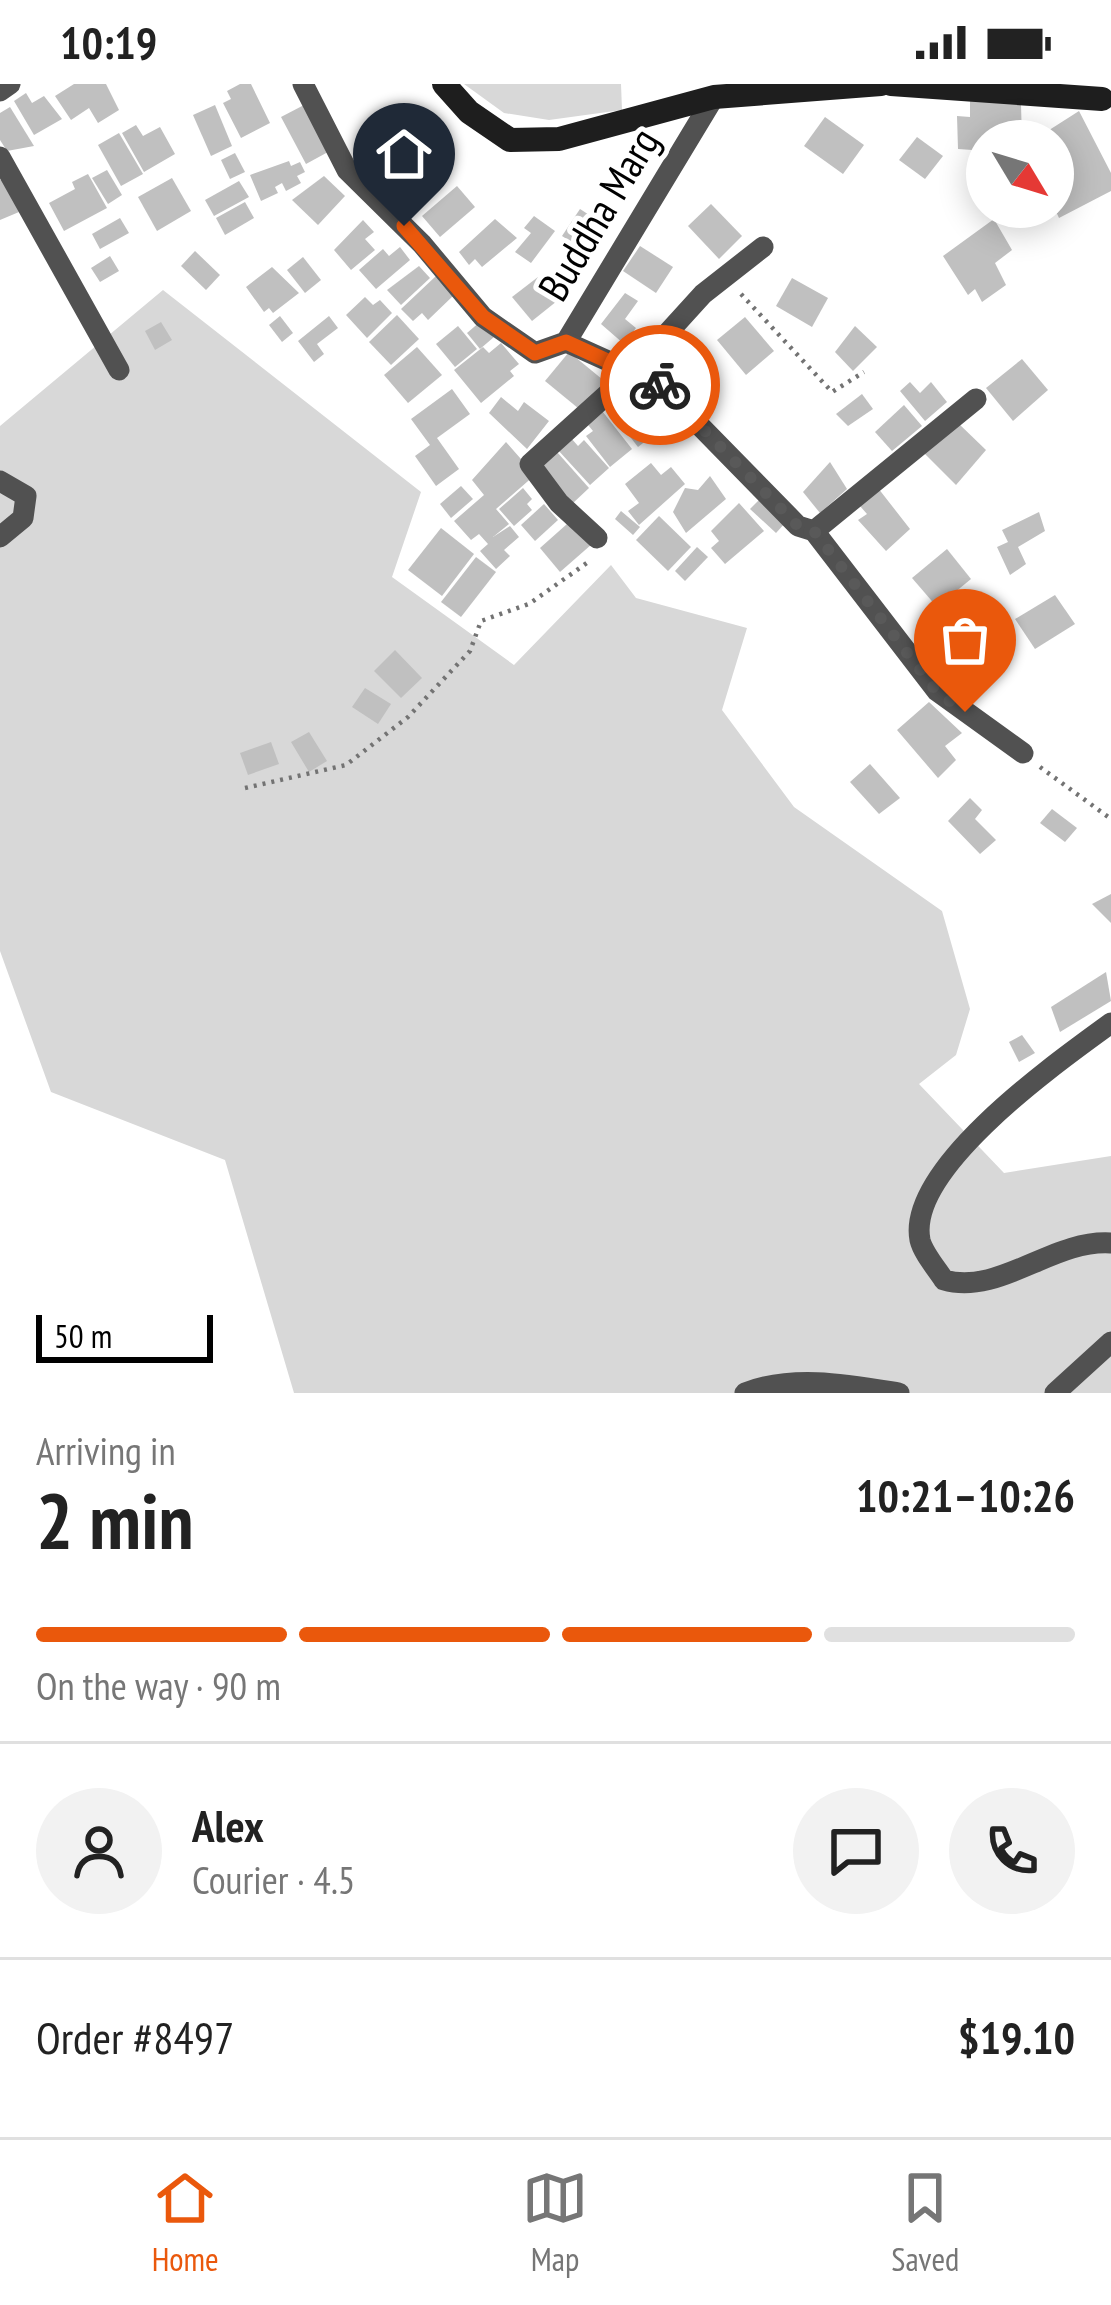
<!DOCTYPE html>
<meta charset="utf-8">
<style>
body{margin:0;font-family:"PT Sans Narrow",sans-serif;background:#f2f2f2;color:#222;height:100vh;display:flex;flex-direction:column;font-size:45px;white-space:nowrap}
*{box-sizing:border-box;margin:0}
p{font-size:39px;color:#767676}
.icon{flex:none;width:66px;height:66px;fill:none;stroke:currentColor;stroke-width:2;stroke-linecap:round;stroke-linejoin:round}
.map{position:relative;height:1309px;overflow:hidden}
.sheet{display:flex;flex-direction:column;background:#fff;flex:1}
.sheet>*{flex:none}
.needle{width:78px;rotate:128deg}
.buttons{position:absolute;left:966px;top:36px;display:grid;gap:24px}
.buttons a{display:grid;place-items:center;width:108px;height:108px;border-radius:50%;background:#fff;box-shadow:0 6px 30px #0003;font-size:60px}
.scale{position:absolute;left:36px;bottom:30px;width:177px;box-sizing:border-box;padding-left:12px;border:6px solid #000;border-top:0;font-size:33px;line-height:42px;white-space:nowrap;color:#000;-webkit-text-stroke:9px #fff;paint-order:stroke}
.pin{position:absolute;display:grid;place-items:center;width:102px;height:102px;color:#fff;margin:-123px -51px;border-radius:50% 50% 50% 0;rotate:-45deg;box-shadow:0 0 12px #0007}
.pin .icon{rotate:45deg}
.courier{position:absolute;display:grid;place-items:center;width:120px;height:120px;margin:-60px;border:9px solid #ea580c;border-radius:50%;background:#fff;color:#222;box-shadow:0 3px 15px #0007}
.overview em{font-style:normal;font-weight:700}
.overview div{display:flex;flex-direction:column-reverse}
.overview{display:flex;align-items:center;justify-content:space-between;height:204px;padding:0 36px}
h1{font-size:78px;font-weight:700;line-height:90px}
.bar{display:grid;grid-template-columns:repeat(4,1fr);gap:18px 12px;align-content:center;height:144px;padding:0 36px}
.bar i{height:15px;border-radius:9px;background:#e0e0e0}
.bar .selected{background:#ea580c}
.bar p{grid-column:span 4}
.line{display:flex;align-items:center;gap:30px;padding:0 36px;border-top:3px solid #e0e0e0}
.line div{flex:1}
.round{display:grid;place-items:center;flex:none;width:126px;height:126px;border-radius:63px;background:#f2f2f2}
.status{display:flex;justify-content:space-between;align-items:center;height:84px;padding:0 60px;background:#fff;direction:ltr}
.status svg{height:33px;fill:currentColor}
.tab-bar{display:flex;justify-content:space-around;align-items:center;height:168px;border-top:3px solid #e0e0e0;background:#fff;font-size:33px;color:#767676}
.tab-bar a{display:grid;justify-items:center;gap:6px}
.tab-bar .selected{color:#ea580c}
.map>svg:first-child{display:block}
.green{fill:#d8d8d8}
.building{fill:#c0c0c0}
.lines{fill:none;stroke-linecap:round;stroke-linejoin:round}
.path{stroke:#737373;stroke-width:4.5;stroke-dasharray:3 6;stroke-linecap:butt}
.street{stroke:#515151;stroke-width:21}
.secondary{stroke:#1e1e1e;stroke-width:24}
.done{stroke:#595959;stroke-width:12;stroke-dasharray:0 21.6}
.route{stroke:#ea580c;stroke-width:15}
.labels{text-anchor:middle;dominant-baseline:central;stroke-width:10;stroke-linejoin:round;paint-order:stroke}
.street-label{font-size:42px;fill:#000;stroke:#fff}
</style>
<div class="status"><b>10:19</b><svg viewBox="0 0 49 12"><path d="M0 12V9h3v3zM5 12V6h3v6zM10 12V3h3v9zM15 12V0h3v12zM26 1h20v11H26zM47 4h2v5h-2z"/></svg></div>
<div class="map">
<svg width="1111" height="1309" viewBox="0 0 1111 1309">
<rect width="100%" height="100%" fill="#fff"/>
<g class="green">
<polygon points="464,0 621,0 622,26 549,36 504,29"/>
<polygon points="163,206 421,408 392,493 514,581 611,481 636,514 747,544 722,626 794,723 942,827 970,925 956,971 919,1000 1004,1089 1111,1072 1111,1309 294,1309 225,1076 51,1008 0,867 0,342"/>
</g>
<g class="building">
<polygon points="74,0 106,0 119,26 98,39 89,24 71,36 55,12"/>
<polygon points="240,0 251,0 270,39 241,54 223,19 231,15 227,7"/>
<polygon points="26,9 32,19 44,12 62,35 34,51 14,17"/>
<polygon points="970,16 1021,20 1022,57 987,57 987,67 958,65 957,32 970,33"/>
<polygon points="215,21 232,62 211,72 193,31"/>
<polygon points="304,21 328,68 306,80 281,33"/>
<polygon points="10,23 34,62 7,67 0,56 0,29"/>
<polygon points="1079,27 1111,89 1111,107 1059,134 1053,121 1053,57 1032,57"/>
<polygon points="825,33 864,61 843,90 804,62"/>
<polygon points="136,41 143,52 160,43 175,70 144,88 122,49"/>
<polygon points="414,47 434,71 396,104 378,83"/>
<polygon points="119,49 143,90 121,102 98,61"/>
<polygon points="917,53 943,72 925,95 899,76"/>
<polygon points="235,69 245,88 230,95 221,76"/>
<polygon points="289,77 291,82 300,78 305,88 297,92 301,99 286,107 282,99 275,103 278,109 261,117 250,91"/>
<polygon points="107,86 122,111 108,120 92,94"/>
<polygon points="421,87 436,106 414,125 398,107"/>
<polygon points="88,90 107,124 64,147 49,119 75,105 72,98"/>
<polygon points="324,92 345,112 318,141 292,116"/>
<polygon points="4,94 19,128 0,136 0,96"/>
<polygon points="172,94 191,127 157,147 138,113"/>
<polygon points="239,97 249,113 214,132 205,116"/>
<polygon points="457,102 475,123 440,153 422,132"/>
<polygon points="245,118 254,134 225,151 216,134"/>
<polygon points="711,120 742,152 719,175 688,142"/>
<polygon points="580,125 611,145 593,172 562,152"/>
<polygon points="534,132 555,147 531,179 515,168 531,149 524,144"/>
<polygon points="120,134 129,149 100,165 92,150"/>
<polygon points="495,135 517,154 482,183 475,175 469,181 459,168"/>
<polygon points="994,135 1012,166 995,179 1006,201 982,218 975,205 968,211 943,172"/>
<polygon points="363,136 374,148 365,155 375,166 351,186 334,166"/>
<polygon points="640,162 673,183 656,209 623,187"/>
<polygon points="400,163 410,176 376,205 359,186 383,165 389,172"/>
<polygon points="195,167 220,191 206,206 181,182"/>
<polygon points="110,172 119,187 100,198 91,184"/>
<polygon points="303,173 321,196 305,209 287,186"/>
<polygon points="419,182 430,194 401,221 387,206"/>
<polygon points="272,183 299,209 273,229 269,224 264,228 246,203"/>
<polygon points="436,192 454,211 428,236 422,229 413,237 401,225"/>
<polygon points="538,193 557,217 532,237 512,213"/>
<polygon points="792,194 828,214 812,243 776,222"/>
<polygon points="625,209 638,217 625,235 636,244 624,260 601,240"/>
<polygon points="365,213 373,221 380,216 392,229 367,254 346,231"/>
<polygon points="397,231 419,255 391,281 369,258"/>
<polygon points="280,232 293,249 282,258 269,241"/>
<polygon points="329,232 338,244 317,260 324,270 314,278 298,257"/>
<polygon points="745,233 774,267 746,291 717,256"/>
<polygon points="481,237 494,253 480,265 467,249"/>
<polygon points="161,238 172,256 155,266 145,247"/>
<polygon points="458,242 477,265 455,283 436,260"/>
<polygon points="855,242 877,263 853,287 835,268"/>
<polygon points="501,259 519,280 510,287 514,292 481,319 454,286 483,263 489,269"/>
<polygon points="417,263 442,291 408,319 384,291"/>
<polygon points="569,268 608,300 584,329 545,297"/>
<polygon points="1022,275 1048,306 1013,337 986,304"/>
<polygon points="910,298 920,309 931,298 947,318 925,337 900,307"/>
<polygon points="452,305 470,330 437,354 459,385 436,402 415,372 430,361 411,335"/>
<polygon points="628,308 662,344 638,363 608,324"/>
<polygon points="862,310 873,325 848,342 836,330"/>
<polygon points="501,313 518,327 524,318 549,337 527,365 489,329"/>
<polygon points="904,321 922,342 892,367 875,348"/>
<polygon points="599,323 632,365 610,383 586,352 593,347 584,336"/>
<polygon points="957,338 986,366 956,401 923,368"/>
<polygon points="571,354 578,362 584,356 609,384 590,401 558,366"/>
<polygon points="506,358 535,391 496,425 509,440 493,453 510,442 519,453 504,466 510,472 496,485 480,467 488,460 479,450 471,456 454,437 484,411 472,396"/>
<polygon points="557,368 589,404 572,420 536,380"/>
<polygon points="830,378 847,405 820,429 803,408"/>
<polygon points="651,379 661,391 671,383 685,400 639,441 628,427 639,419 625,400"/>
<polygon points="710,392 726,415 686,449 673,428 685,404 698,406"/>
<polygon points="461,402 473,415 451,434 440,420"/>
<polygon points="523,404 532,415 527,420 532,426 514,442 499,425"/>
<polygon points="878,404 910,445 886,467 858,436 867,430 860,422"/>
<polygon points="761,414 786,438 776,449 750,425"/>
<polygon points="739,419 764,447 725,480 711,464 719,457 711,447"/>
<polygon points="544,420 558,436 535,457 521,441"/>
<polygon points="621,427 640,443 633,451 615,435"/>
<polygon points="1039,428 1045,447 1018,463 1026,480 1010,491 997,463 1008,458 1002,446"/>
<polygon points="659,432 691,463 668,487 636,456"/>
<polygon points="567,440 592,460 560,488 540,464"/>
<polygon points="441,444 474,470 442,512 408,486"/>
<polygon points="697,463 708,473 685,497 675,487"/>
<polygon points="947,465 971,495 937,523 912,494"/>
<polygon points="476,473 496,488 461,533 441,518"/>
<polygon points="1055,511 1075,540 1035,565 1015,535"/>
<polygon points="944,558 975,591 950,605 926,570"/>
<polygon points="395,566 422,594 401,614 374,587"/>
<polygon points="365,604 391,620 378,640 352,623"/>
<polygon points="929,618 962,649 945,662 956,676 938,694 897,646"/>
<polygon points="309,648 327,677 309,688 291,658"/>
<polygon points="271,658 279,680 248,691 240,669"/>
<polygon points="870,680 900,714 879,730 850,698"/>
<polygon points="970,714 982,726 975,735 996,756 980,770 948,737"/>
<polygon points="1052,725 1077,744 1065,758 1040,739"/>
<polygon points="1111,810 1111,839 1092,820"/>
<polygon points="1106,888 1111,917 1060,948 1051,923"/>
<polygon points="1022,951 1035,969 1019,978 1009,958"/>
</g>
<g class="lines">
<g class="path">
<polyline points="741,210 832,308 864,288"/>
<polyline points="1040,683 1111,735"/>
<polyline points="245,704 346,681 408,633 470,567 481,537 529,520 591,476"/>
</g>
<g class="street">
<polyline points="303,0 347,86 422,160 483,233 535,269 566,258 714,13"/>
<polyline points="0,7 10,0"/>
<polyline points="0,73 119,286"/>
<polyline points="566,258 659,300 798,442 814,447 937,607 1023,669"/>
<polyline points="0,397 26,412 23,434 0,453"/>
<polyline points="814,447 976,315"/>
<polyline points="597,454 559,419 530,380 633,287 703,210 763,163"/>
<path d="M1111,939C1059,977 906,1084 920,1156C923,1169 937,1185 944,1196C999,1212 1053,1155 1111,1159"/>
<path d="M745,1309C793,1290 850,1301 899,1309"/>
<polyline points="1055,1309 1111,1258"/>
</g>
<g class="secondary">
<polyline points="444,0 469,28 510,56 559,55 714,13 881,0"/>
<polyline points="891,0 1102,15"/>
</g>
</g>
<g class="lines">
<polyline class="done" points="660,301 798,442 814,447 937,608 965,628"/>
<polyline class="route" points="404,142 483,233 535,269 566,258 660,301"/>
</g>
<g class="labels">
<g class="street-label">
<text transform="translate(598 130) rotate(-59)">Buddha Marg</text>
</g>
</g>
</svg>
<div class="buttons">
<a><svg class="needle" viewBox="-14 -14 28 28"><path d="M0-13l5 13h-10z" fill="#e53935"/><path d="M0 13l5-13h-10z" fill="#767676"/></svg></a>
</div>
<div class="scale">50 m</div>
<div class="pin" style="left:965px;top:628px;background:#ea580c"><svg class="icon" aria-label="bag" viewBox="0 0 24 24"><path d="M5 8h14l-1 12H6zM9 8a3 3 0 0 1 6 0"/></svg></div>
<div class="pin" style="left:404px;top:142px;background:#1f2937"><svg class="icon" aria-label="home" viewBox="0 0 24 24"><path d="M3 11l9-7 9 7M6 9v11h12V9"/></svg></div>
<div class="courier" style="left:660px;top:301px"><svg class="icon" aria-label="bike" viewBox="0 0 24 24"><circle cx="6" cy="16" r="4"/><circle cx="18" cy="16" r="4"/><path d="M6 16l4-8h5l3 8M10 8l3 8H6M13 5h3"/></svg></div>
</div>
<section class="sheet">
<div class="overview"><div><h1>2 min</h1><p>Arriving in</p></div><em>10:21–10:26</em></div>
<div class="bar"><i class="selected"></i><i class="selected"></i><i class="selected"></i><i></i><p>On the way · 90 m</p></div>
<div class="line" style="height:216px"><a class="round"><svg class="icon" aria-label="person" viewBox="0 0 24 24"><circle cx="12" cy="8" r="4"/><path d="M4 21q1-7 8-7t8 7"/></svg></a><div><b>Alex</b><p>Courier · 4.5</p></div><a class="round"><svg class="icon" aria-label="chat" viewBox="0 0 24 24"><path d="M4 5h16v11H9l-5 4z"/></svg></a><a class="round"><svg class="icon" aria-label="phone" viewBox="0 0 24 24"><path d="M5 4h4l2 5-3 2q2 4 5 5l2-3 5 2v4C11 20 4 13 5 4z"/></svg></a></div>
<div class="line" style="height:156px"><div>Order #8497</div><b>$19.10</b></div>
</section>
<nav class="tab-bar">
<a class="selected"><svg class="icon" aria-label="home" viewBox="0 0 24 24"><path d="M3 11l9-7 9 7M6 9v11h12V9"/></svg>Home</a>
<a><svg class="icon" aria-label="map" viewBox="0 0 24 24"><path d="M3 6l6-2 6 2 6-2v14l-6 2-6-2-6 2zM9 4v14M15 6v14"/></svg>Map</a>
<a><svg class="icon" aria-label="saved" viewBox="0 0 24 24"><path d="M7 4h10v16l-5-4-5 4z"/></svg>Saved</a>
</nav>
